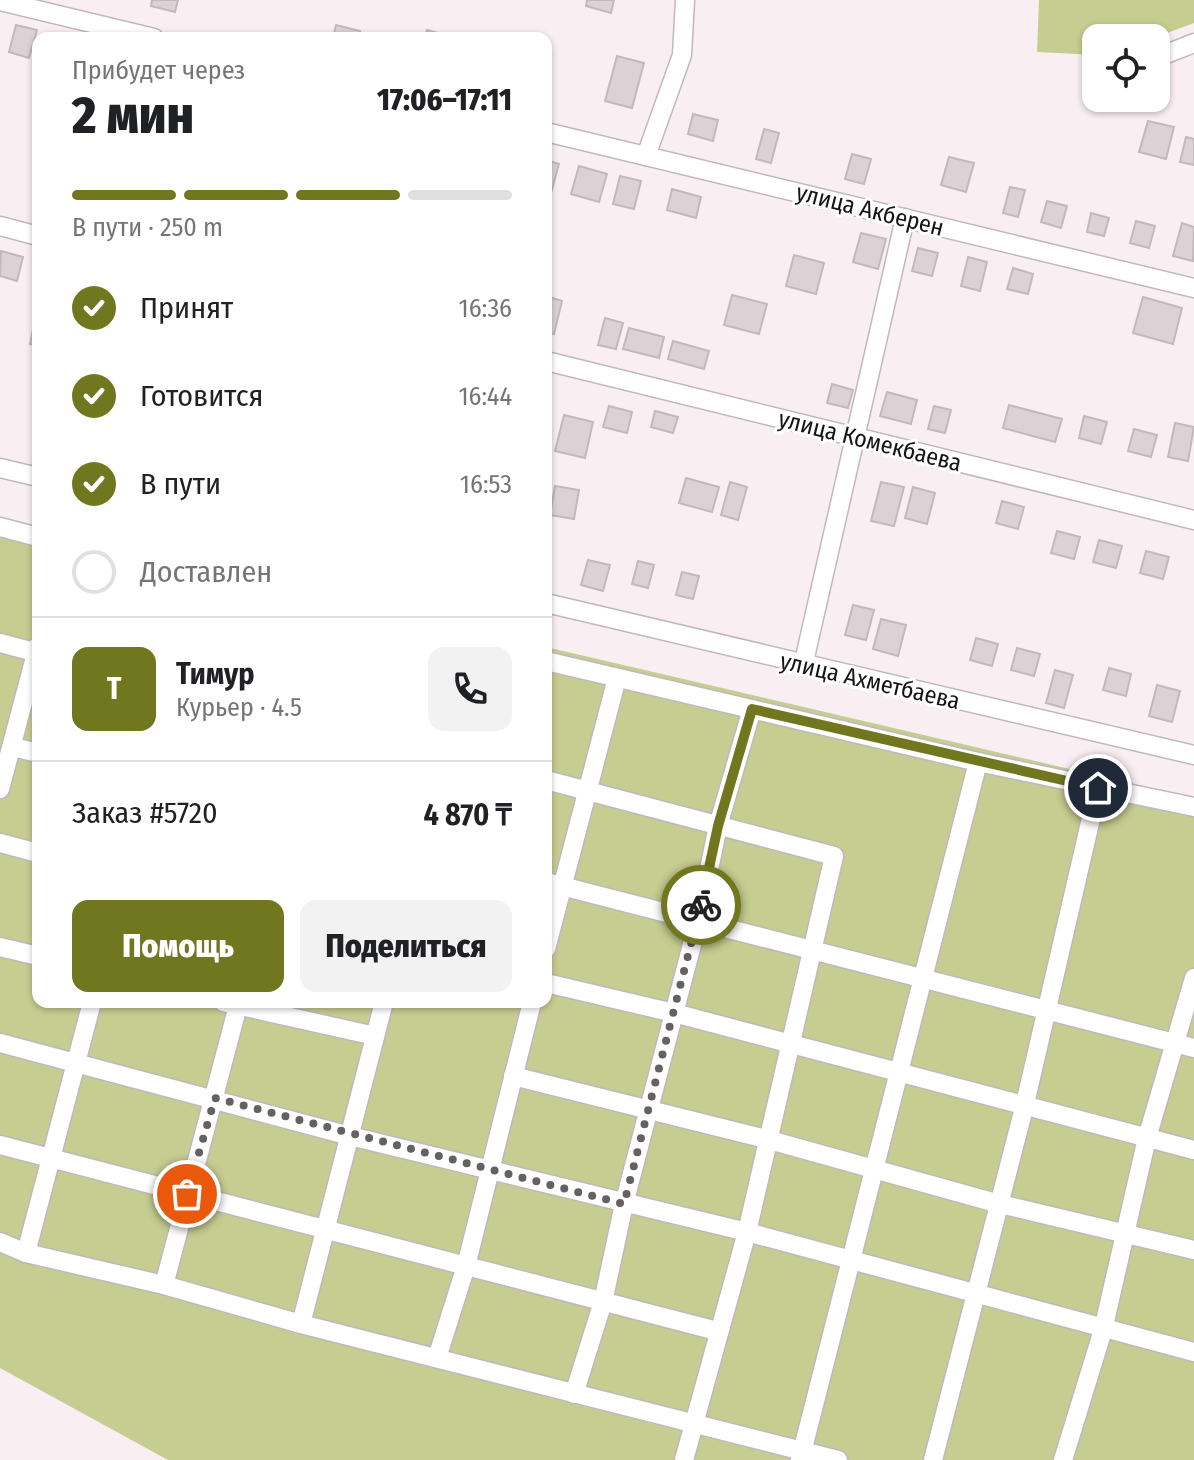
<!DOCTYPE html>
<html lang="ru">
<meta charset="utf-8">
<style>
body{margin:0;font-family:"Fira Sans Condensed",sans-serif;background:#f2f2f2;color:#202124;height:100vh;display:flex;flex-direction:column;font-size:30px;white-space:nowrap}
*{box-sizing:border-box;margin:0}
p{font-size:26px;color:#757577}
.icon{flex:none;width:44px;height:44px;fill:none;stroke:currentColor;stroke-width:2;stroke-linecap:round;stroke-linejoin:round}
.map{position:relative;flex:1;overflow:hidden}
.drawer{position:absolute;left:32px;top:32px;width:520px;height:976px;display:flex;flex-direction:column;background:#fff;border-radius:16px;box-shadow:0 2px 6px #0004}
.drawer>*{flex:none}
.tools{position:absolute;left:1082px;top:24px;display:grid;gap:16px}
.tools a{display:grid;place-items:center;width:88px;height:88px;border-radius:16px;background:#fff;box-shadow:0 2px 6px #0004;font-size:40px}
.pin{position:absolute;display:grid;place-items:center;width:68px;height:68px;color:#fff;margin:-34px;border:4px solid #fff;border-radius:50%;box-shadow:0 2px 8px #0007}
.courier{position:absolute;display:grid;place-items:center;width:80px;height:80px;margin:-40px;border:6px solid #71771f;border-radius:50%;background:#fff;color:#222;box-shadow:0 2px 10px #0007}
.headline em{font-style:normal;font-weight:800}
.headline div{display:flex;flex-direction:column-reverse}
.headline{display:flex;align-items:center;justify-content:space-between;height:136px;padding:0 40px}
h1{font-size:52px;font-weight:800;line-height:60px}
.bar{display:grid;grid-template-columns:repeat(4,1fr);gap:12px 8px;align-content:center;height:96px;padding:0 40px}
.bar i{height:10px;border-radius:6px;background:#e0e0e0}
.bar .active{background:#71771f}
.bar p{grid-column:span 4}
.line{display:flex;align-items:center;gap:20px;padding:0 40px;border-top:2px solid #e0e0e0}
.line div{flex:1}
.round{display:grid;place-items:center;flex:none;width:84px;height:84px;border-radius:16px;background:#f2f2f2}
ol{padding:0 40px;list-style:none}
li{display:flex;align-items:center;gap:24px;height:88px}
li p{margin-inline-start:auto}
li .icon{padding:8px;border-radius:50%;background:#71771f;color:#fff;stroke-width:4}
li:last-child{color:#757577}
li i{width:44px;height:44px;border:4px solid #e0e0e0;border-radius:50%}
.button{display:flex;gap:16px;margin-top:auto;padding:16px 40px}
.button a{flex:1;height:92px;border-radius:16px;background:#71771f;color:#fff;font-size:32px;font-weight:800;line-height:92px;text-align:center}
.button a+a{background:#f2f2f2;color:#202124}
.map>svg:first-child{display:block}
.green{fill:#c6cd90}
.building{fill:#dcd2d6;stroke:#c2b9bd;stroke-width:2}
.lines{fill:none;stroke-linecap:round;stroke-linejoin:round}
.minor-casing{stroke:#c1b8bc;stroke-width:21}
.minor{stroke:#fff;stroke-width:18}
.done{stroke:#656062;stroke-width:8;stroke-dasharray:0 14.4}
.route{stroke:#71771f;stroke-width:10}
.labels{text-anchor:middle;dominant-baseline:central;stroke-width:6;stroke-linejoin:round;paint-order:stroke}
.street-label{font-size:24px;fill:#161314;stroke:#fff}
</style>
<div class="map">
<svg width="1194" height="1460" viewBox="0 0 1194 1460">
<rect width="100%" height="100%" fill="#f9eff3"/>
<g class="green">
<polygon points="1039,0 1194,0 1194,23 1154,38 1096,38 1096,55 1037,52"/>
<polygon points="0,520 38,529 38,1002 546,1002 546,647 1194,798 1194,1460 168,1460 0,1368"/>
</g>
<g class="building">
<polygon points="152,0 178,0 175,12 151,6"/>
<polygon points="587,0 614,0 611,13 586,6"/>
<polygon points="16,25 37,30 29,58 9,52"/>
<polygon points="336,25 360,31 359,38 333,38"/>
<polygon points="427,30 453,37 453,38 425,38"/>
<polygon points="617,56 644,63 632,108 605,101"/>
<polygon points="693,114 718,120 713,141 688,134"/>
<polygon points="1148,121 1174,127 1166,159 1139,152"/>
<polygon points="764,129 779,133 771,163 756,159"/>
<polygon points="1186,137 1194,139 1194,165 1180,162"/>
<polygon points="852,154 871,159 864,184 845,179"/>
<polygon points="949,157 974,163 966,192 941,185"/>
<polygon points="546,160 559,164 551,193 546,192"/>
<polygon points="579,166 607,174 599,202 571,194"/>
<polygon points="620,176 641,181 634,209 613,204"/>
<polygon points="1010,187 1025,190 1018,217 1003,213"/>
<polygon points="672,189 701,197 696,218 667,210"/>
<polygon points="1047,201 1067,206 1061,228 1041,222"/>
<polygon points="1091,213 1109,218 1104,236 1087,232"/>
<polygon points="1136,221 1155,226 1149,248 1130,243"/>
<polygon points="1182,223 1194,227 1193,261 1173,256"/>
<polygon points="861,233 886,239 878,269 853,262"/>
<polygon points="918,248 938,253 932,276 912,271"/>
<polygon points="1,251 23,257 17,281 0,276"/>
<polygon points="794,255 824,263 816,294 786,286"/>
<polygon points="968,257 987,262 980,291 961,286"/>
<polygon points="1013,268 1033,274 1028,294 1007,289"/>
<polygon points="732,295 767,304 759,334 724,325"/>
<polygon points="546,296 562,301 554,334 546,332"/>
<polygon points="1143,297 1182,308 1173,344 1133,333"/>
<polygon points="605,318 623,323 616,349 598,345"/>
<polygon points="34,325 38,326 38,346 30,344"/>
<polygon points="629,328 664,337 659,358 623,349"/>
<polygon points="673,341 709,351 704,369 668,359"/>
<polygon points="832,384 853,390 848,408 827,403"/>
<polygon points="887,392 917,400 911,424 880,416"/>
<polygon points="1009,405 1062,419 1055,442 1003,428"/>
<polygon points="609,406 632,412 627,433 603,427"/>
<polygon points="934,406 951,410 945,433 928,429"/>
<polygon points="655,411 678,417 673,433 651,427"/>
<polygon points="564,415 593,422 585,458 555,451"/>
<polygon points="1084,416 1107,422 1101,444 1079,438"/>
<polygon points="1175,423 1194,427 1188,461 1168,457"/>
<polygon points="1134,429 1157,435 1151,457 1128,451"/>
<polygon points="686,478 719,487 712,512 679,503"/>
<polygon points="730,482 747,487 738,520 721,515"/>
<polygon points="881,482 904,487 894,526 871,521"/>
<polygon points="555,486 579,490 574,519 550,515"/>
<polygon points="913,487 935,493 927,524 905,518"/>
<polygon points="1002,501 1024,507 1018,529 996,523"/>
<polygon points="1057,531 1080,537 1074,559 1051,553"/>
<polygon points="1099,540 1122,546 1116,568 1093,562"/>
<polygon points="1146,551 1169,557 1163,579 1140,573"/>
<polygon points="588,560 610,565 603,591 581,585"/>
<polygon points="638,561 654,565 648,588 632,584"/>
<polygon points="682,572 699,576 693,599 676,595"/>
<polygon points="853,605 874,610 866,640 845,635"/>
<polygon points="881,619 906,625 898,656 873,649"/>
<polygon points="976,638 998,644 992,666 970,660"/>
<polygon points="1017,648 1040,654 1034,676 1011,670"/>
<polygon points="1109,668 1131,674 1126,696 1103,690"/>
<polygon points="1055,670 1073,675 1064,708 1046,703"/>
<polygon points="1157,685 1180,691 1172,722 1149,716"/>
</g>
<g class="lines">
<defs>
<g id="minor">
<polyline points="0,1 154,38"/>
<polyline points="1161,56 1194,43"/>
<polyline points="546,132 1194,288"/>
<polyline points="646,156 682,55 685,0"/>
<polyline points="0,226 38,236"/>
<polyline points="546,361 1194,520"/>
<polyline points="0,468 38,477"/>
<polyline points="0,527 38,537"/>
<polyline points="546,603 1194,755"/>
<polyline points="0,643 38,653"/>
<polyline points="546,661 978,762 1194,807"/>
<polyline points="803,666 905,218"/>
<polyline points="13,747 38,753"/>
<polyline points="546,780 834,856 747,1232 684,1460"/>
<polyline points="0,789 38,646"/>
<polyline points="0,843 38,853"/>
<polyline points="546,882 1194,1048"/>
<polyline points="0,947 38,956"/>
<polyline points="546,949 617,678"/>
<polyline points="546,983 674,1013 1194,1150"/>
<polyline points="223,1002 375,1036"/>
<polyline points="0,1043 350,1136 747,1232 1194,1352"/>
<polyline points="513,1076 766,1139 996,1203 1194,1250"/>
<polyline points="0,1145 717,1331"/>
<polyline points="0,1242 26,1253 164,1285 301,1324 838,1460"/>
<polyline points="26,1253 92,1002"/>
<polyline points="164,1285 239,1002"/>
<polyline points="301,1324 384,1002"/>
<polyline points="437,1358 466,1266 532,1002"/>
<polyline points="574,1394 603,1302 624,1204 699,918 718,826 752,709"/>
<polyline points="800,1460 978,762"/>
<polyline points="933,1460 1024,1108 1098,788"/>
<polyline points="1063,1460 1103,1330 1147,1138 1194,978"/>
</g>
</defs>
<use href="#minor" class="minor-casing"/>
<use href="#minor" class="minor"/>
</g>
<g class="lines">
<polyline class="done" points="187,1194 215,1098 624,1204 701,905"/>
<polyline class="route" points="701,905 718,826 752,709 1098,788"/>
</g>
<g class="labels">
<g class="street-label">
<text transform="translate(870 210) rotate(14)">улица Акберен</text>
<text transform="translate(870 441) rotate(14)">улица Комекбаева</text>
<text transform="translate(870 681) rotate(13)">улица Ахметбаева</text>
</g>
</g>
</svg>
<div class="tools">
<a><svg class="icon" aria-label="locate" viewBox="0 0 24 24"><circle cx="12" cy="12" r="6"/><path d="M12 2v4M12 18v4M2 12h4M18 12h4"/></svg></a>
</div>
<div class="pin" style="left:187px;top:1194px;background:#ea580c"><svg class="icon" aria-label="bag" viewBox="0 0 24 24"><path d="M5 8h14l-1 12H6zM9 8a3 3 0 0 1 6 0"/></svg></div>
<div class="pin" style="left:1098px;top:788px;background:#1f2937"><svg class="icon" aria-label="home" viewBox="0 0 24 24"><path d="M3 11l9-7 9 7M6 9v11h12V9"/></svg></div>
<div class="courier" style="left:701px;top:905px"><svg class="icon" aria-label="bike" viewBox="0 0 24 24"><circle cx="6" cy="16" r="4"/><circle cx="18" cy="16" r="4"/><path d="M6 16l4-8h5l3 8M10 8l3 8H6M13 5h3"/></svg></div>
<section class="drawer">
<div class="headline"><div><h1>2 мин</h1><p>Прибудет через</p></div><em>17:06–17:11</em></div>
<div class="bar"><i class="active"></i><i class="active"></i><i class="active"></i><i></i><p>В пути · 250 m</p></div>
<ol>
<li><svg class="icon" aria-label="check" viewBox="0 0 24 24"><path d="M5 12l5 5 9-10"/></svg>Принят<p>16:36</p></li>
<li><svg class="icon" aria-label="check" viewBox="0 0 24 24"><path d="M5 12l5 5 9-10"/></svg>Готовится<p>16:44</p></li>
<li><svg class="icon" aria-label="check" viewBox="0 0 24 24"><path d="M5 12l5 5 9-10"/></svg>В пути<p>16:53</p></li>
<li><i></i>Доставлен</li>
</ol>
<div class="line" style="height:144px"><b class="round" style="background:#71771f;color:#fff">Т</b><div><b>Тимур</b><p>Курьер · 4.5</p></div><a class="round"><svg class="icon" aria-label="phone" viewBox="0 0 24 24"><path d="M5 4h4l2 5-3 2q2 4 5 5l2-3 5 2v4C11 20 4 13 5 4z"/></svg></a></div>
<div class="line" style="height:104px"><div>Заказ #5720</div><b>4 870 ₸</b></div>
<div class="button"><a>Помощь</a><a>Поделиться</a></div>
</section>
</div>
